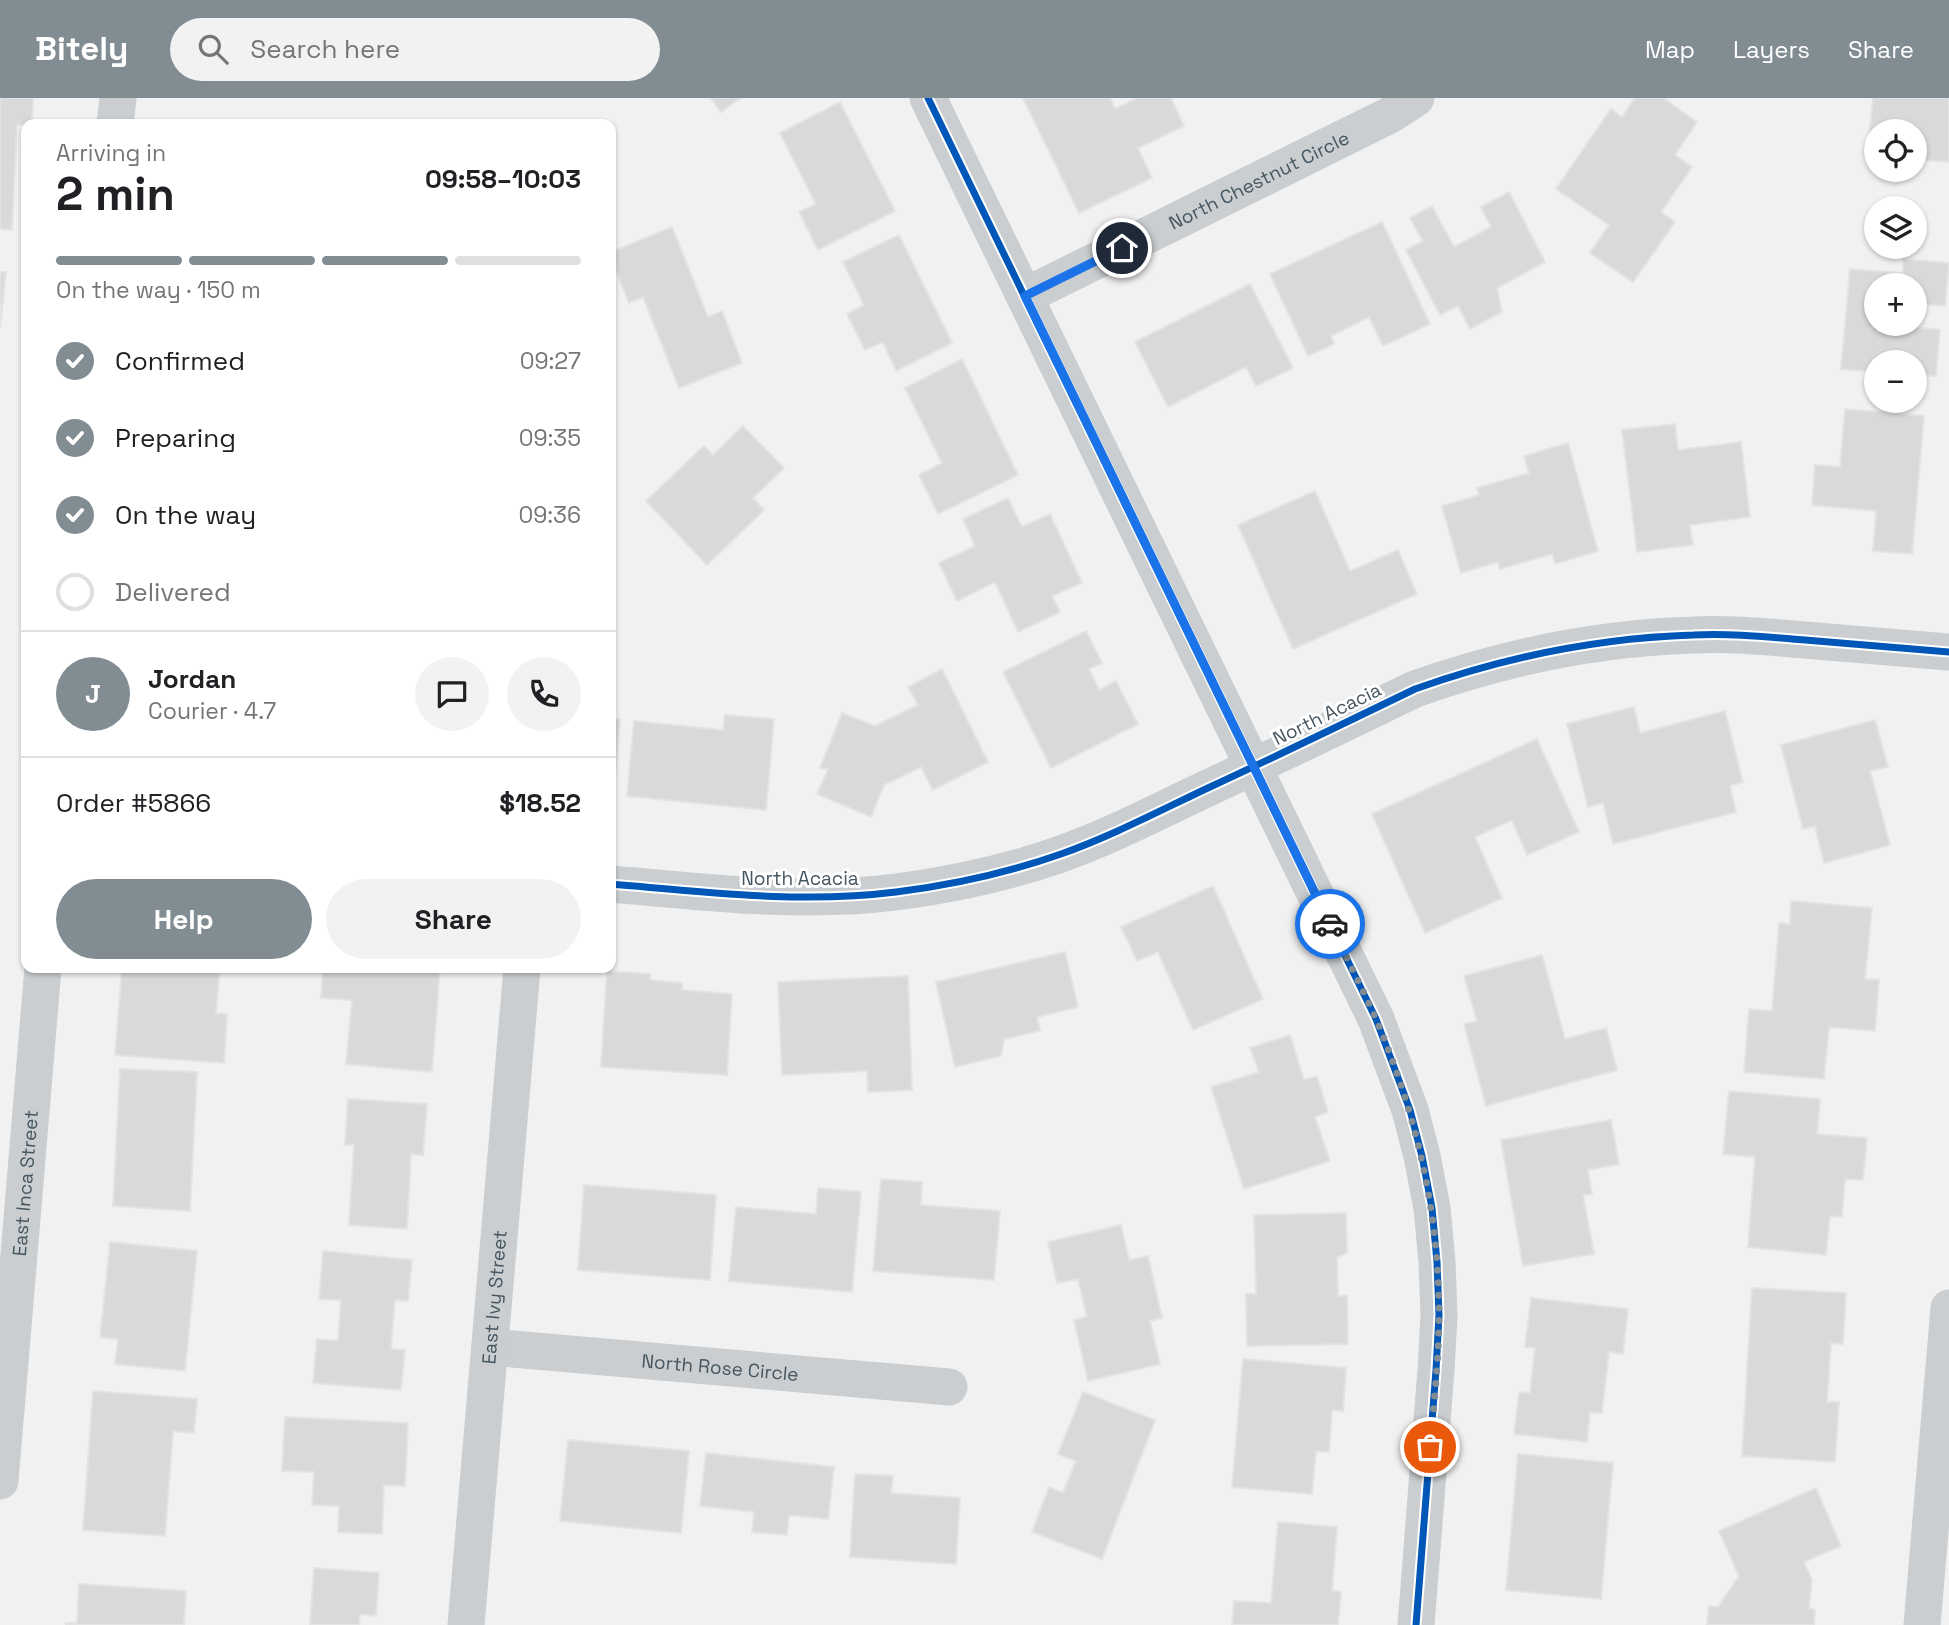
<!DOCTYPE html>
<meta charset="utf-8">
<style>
body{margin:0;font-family:"Space Grotesk",sans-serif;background:#f2f2f2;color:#202124;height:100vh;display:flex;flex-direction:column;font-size:26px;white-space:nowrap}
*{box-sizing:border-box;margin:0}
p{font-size:23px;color:#757577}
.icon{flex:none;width:38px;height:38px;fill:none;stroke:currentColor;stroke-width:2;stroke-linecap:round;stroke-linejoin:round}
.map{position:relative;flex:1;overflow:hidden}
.drawer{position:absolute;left:21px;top:21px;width:595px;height:854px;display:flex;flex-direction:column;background:#fff;border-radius:14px;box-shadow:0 2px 5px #0004}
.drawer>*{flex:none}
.tools{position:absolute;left:1864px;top:21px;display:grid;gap:14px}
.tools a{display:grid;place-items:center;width:63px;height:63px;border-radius:50%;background:#fff;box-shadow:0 2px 5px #0004;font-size:35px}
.pin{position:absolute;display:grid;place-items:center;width:60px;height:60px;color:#fff;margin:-30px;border:4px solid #fff;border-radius:50%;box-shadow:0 2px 7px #0007}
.courier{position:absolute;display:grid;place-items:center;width:70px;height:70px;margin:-35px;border:5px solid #1a73e8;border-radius:50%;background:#fff;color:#222;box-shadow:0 2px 9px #0007}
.summary em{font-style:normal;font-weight:700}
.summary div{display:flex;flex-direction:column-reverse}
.summary{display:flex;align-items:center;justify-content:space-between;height:119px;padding:0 35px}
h1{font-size:46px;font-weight:700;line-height:52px}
.bar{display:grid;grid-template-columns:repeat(4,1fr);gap:10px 7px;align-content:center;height:84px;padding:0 35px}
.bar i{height:9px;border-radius:5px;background:#e0e0e0}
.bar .current{background:#828c93}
.bar p{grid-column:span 4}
.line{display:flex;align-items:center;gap:18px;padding:0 35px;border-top:2px solid #e0e0e0}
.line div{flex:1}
.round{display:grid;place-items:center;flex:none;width:74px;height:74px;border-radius:37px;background:#f2f2f2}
ol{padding:0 35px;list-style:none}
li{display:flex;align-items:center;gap:21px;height:77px}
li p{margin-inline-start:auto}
li .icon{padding:7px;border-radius:50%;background:#828c93;color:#fff;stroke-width:4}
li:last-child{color:#757577}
li i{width:38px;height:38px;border:4px solid #e0e0e0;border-radius:50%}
.primary-button{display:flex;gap:14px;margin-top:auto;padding:14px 35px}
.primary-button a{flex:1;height:80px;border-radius:42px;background:#828c93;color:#fff;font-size:28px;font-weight:700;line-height:80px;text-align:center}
.primary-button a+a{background:#f2f2f2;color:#202124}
header{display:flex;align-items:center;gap:42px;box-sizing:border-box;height:98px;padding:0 35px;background:#828c93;color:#fff}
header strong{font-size:33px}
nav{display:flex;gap:38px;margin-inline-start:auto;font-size:24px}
.search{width:490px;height:63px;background:#f2f2f2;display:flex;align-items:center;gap:18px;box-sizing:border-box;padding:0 24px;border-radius:38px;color:#757577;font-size:26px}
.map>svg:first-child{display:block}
.building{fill:#d8d9da;stroke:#e3e3e4;stroke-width:2}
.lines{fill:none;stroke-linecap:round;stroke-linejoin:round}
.street{stroke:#caced0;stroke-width:37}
.cycleway-casing{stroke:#fff;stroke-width:11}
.cycleway{stroke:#0057b8;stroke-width:7}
.done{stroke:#828c93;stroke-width:7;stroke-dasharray:0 12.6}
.route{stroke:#1a73e8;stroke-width:9}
.labels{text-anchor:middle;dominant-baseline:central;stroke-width:6;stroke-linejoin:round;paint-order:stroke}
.street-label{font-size:19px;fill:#465660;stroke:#fff}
</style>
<header>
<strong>Bitely</strong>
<div class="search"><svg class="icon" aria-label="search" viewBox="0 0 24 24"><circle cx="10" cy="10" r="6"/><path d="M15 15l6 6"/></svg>Search here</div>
<nav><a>Map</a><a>Layers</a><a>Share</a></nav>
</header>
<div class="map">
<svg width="1949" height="1527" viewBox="0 0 1949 1527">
<rect width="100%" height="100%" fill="#f2f1f1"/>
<g class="building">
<polygon points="0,0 33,0 32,26 17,27 12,132 0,131"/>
<polygon points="711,0 740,0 721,14"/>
<polygon points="1023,0 1110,0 1115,11 1137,0 1171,0 1184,28 1138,50 1152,80 1079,115"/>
<polygon points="1635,0 1663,0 1697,24 1675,57 1692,69 1661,114 1675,124 1633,184 1590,155 1609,127 1556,91 1611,11 1622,19"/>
<polygon points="1873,0 1949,0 1949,64 1914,61 1914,33 1876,33 1876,50 1868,49"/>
<polygon points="840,4 895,113 818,152 799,114 816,106 780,35"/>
<polygon points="1509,94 1545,164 1497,190 1502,214 1470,231 1458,208 1440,217 1406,152 1423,143 1410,120 1432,108 1454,149 1491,129 1481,109"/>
<polygon points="1382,124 1430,226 1383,248 1369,219 1331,238 1334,246 1308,258 1270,176"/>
<polygon points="672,129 708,219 722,213 742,265 679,290 643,199 629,205 611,160 611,154"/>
<polygon points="899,137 952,245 896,273 883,244 865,252 847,216 864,207 843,164"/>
<polygon points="1903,161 1949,165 1945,208 1914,206 1914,187 1876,187 1876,226 1912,226 1912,229 1940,232 1936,278 1914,277 1914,264 1876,264 1876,274 1841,271 1850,171 1903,175"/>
<polygon points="0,174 6,174 0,230"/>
<polygon points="1250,186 1293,270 1256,288 1246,269 1168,309 1135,244"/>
<polygon points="962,261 1018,377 938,416 919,377 942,365 905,290"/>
<polygon points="1845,311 1924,318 1912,456 1873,453 1876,413 1812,407 1815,367 1840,369"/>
<polygon points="1675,326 1678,352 1741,344 1750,419 1690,427 1693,447 1637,454 1622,332"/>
<polygon points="743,328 784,370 753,400 764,412 707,467 646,403 704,348 713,357"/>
<polygon points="1568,345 1598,453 1555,466 1552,456 1500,471 1498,464 1461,475 1442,408 1479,397 1477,390 1529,375 1524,358"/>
<polygon points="1315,393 1350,473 1398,452 1417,496 1293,551 1238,427"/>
<polygon points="1008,400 1022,429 1050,416 1082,485 1052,498 1060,514 1018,534 995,484 957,503 939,465 975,448 963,421"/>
<polygon points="1086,533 1102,565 1089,571 1099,592 1116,583 1138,626 1051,670 1003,574"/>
<polygon points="942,571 988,664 933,692 921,669 884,687 871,719 817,696 828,671 820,670 842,615 875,628 918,607 908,589"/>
<polygon points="1634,609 1640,635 1725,613 1743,684 1730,688 1736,714 1613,746 1603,705 1588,709 1567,626"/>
<polygon points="725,617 774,621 766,712 627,698 634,623 723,632"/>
<polygon points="611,621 620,621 614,689 611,689"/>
<polygon points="1875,622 1888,669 1870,673 1890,747 1824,765 1815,728 1803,731 1781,647"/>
<polygon points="1537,641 1579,734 1527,757 1512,722 1475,739 1502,800 1425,835 1372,716"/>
<polygon points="1213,788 1263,901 1193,932 1158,854 1137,863 1121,829"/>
<polygon points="1791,803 1872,810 1865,881 1879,882 1875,933 1829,929 1824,981 1744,974 1749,911 1772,913 1779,825 1790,826"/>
<polygon points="1065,854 1078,909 1037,919 1040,933 1004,941 1001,958 955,969 936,884"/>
<polygon points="1542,857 1565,941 1606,930 1617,972 1486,1008 1464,926 1477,923 1464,878"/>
<polygon points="122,870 220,870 216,915 227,916 224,965 115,957"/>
<polygon points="323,870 440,870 432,974 346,966 352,902 321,900"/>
<polygon points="607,873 650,876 650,882 682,885 682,892 732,896 727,977 601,969"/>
<polygon points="908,878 912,992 868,994 867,973 782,977 778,884"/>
<polygon points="1290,937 1304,982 1317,978 1328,1014 1315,1019 1330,1063 1244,1091 1211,989 1259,974 1250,950"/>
<polygon points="120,971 197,974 190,1113 113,1108"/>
<polygon points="1729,993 1820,1001 1817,1036 1867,1040 1863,1082 1845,1081 1842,1119 1830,1118 1826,1157 1748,1149 1755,1059 1723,1056"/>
<polygon points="348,1001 427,1006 423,1057 411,1056 407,1131 349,1127 354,1046 345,1047"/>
<polygon points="1611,1022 1619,1066 1588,1072 1592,1096 1583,1097 1594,1156 1523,1168 1501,1042"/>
<polygon points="881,1081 922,1084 921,1107 1000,1113 994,1182 873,1173"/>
<polygon points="584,1087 716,1097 710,1182 578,1172"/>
<polygon points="818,1090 861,1094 852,1194 729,1183 736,1109 816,1116"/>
<polygon points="1346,1115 1347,1155 1337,1159 1338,1198 1347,1198 1348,1246 1247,1248 1246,1196 1256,1196 1254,1117"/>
<polygon points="1121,1127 1129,1162 1148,1158 1162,1220 1150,1223 1160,1266 1088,1283 1074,1222 1087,1219 1078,1181 1057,1185 1048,1144"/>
<polygon points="110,1144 197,1153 185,1273 115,1266 118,1241 100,1239"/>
<polygon points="323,1153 412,1162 408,1203 395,1202 391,1251 405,1252 401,1292 313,1285 317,1241 338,1243 341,1202 319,1201"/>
<polygon points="1752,1190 1846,1195 1843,1246 1831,1245 1827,1304 1839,1304 1835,1364 1742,1358"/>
<polygon points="1531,1200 1628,1211 1623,1256 1609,1254 1602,1315 1590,1314 1587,1344 1514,1336 1519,1294 1530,1295 1535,1250 1525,1249"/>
<polygon points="1243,1261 1346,1270 1343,1313 1332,1312 1329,1354 1316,1353 1312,1396 1232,1389"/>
<polygon points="93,1293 197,1301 194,1335 173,1333 165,1438 83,1432"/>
<polygon points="1083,1294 1155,1322 1102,1461 1032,1434 1049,1389 1063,1395 1076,1363 1058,1356"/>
<polygon points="285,1319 408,1325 405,1388 384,1387 382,1436 338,1434 339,1408 312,1407 314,1374 282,1373"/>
<polygon points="568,1342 689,1353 681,1435 560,1423"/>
<polygon points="706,1355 834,1369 828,1421 789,1417 787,1437 752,1434 754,1414 700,1408"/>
<polygon points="1518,1356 1613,1365 1601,1501 1506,1492"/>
<polygon points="855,1376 893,1378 891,1395 960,1400 956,1466 850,1459"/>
<polygon points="1816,1390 1841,1448 1804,1464 1812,1482 1809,1510 1815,1512 1814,1527 1707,1527 1709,1508 1718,1509 1739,1478 1719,1433"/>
<polygon points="1278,1424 1337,1429 1332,1493 1341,1494 1338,1527 1232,1527 1234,1503 1271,1505"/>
<polygon points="314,1470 379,1475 376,1518 360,1516 359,1527 310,1527"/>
<polygon points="79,1486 186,1493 184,1527 66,1527 66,1525 77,1525"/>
</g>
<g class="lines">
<g class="street">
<polyline points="928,0 1376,921 1410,1012 1422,1058 1432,1110 1437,1164 1439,1217 1436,1272 1416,1527"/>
<polyline points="115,26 118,0"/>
<path id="s1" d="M1025,198L1390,17L1416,0"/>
<path d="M611,786C705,794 801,806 896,794C952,787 1007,775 1061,756C1112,738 1161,712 1210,689C1279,657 1347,624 1415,591C1505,559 1598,540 1693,537C1730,535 1768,539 1805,542C1853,546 1901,550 1949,554"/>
<path id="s2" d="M490,1249L949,1289"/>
<path id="s3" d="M0,1383L43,870"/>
<path id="s4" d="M466,1527L522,870"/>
<polyline points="1922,1527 1949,1210"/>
</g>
<defs>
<g id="cycleway">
<polyline points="928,0 1376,921 1410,1012 1422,1058 1432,1110 1437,1164 1439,1217 1436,1272 1416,1527"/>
<path d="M611,786C705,794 801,806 896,794C952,787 1007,775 1061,756C1112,738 1161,712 1210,689C1279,657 1347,624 1415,591C1505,559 1598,540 1693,537C1730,535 1768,539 1805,542C1853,546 1901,550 1949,554"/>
</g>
</defs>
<use href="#cycleway" class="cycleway-casing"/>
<use href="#cycleway" class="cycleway"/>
</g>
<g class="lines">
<path class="done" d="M1330,826C1345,857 1362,889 1376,921C1416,1015 1439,1114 1439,1216C1439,1260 1434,1305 1430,1349"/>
<polyline class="route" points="1122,150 1025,198 1330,826"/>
</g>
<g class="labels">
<g class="street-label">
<text stroke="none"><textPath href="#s1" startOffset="261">North Chestnut Circle</textPath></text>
<text transform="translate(1327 616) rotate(-26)">North Acacia</text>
<text x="800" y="780">North Acacia</text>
<text stroke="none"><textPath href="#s3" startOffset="299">East Inca Street</textPath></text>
<text stroke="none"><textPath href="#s4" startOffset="329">East Ivy Street</textPath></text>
<text stroke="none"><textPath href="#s2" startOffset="231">North Rose Circle</textPath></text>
</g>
</g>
</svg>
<div class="tools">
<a><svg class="icon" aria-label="locate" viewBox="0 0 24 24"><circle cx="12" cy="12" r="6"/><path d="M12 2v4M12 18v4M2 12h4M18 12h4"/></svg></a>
<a><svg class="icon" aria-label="layers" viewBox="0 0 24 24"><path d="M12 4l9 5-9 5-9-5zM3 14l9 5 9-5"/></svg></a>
<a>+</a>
<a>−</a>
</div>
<div class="pin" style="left:1430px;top:1349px;background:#ea580c"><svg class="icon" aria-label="bag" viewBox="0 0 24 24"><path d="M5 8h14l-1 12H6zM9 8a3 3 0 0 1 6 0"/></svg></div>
<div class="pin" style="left:1122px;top:150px;background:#1f2937"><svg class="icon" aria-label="home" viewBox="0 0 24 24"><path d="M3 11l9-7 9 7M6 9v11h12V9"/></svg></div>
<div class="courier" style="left:1330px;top:826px"><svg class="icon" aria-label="car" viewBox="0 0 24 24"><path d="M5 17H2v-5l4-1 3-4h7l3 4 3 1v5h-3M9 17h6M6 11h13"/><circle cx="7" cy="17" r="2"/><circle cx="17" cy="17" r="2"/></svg></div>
<section class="drawer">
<div class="summary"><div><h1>2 min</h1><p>Arriving in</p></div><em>09:58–10:03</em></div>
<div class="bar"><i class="current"></i><i class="current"></i><i class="current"></i><i></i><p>On the way · 150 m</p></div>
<ol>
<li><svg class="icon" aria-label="check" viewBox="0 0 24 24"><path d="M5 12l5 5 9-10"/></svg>Confirmed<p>09:27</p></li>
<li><svg class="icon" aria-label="check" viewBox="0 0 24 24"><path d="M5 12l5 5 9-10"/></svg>Preparing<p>09:35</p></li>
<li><svg class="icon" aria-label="check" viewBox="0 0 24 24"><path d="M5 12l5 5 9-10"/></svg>On the way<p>09:36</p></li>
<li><i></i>Delivered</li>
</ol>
<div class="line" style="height:126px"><b class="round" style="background:#828c93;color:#fff">J</b><div><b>Jordan</b><p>Courier · 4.7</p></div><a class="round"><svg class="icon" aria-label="chat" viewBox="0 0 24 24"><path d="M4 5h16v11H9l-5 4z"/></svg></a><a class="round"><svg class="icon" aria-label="phone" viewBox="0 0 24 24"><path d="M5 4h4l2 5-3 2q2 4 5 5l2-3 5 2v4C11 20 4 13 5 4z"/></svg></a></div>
<div class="line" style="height:91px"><div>Order #5866</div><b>$18.52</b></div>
<div class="primary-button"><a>Help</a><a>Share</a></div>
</section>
</div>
